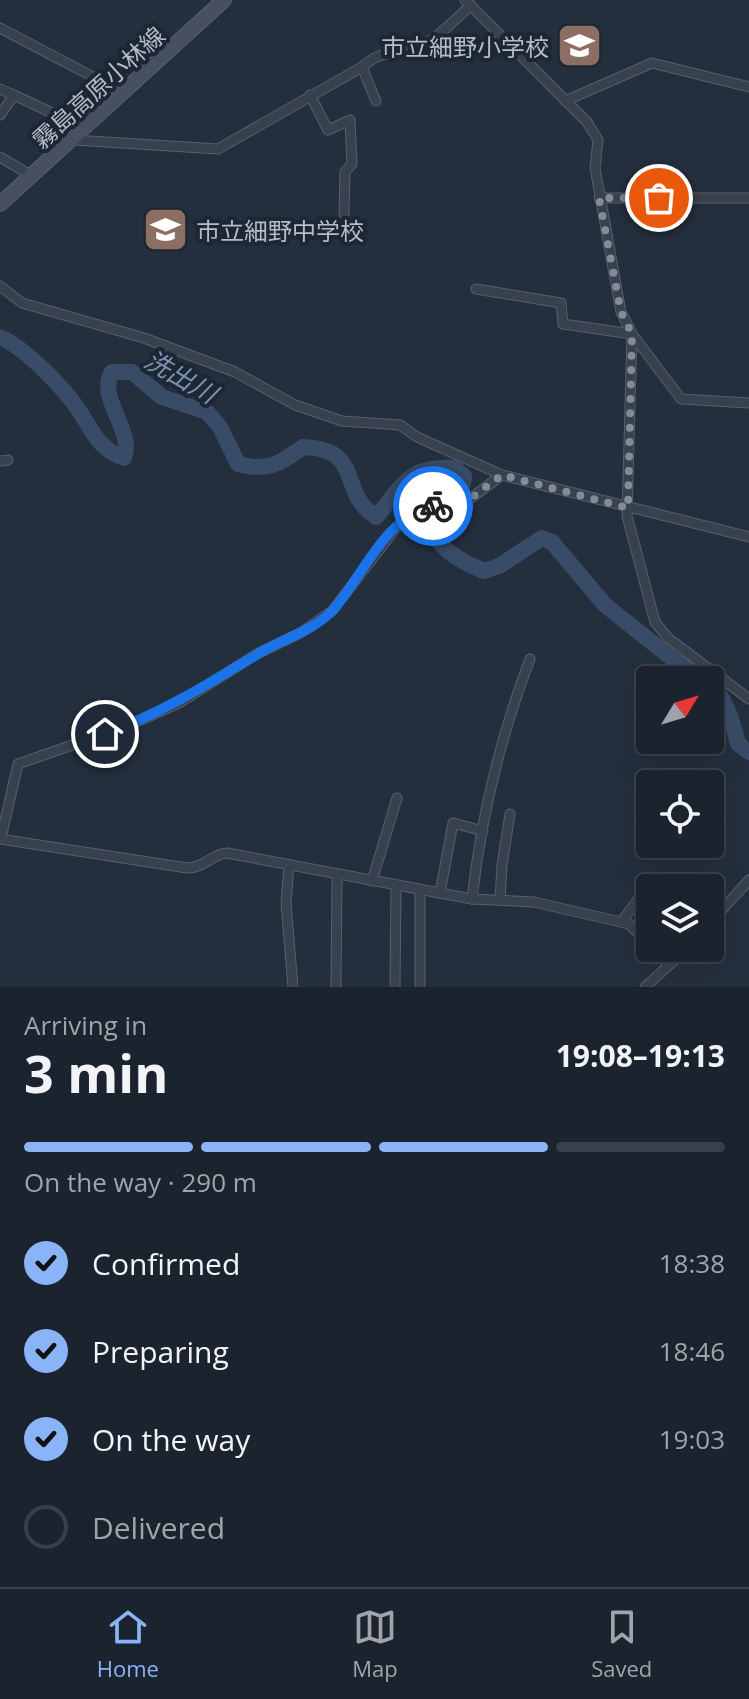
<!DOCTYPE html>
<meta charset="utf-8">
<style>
body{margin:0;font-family:"Open Sans","Noto Sans JP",sans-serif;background:#282f3a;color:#f1f3f6;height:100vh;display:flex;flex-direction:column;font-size:30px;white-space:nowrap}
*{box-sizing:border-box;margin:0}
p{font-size:26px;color:#a0a4aa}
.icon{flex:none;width:44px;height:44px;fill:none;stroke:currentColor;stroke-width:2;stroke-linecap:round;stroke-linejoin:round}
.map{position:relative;height:987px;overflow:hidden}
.side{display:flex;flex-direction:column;background:#1b232e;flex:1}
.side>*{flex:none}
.needle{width:52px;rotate:52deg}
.buttons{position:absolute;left:636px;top:666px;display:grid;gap:16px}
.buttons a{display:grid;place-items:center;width:88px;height:88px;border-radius:8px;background:#1b232e;box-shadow:0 8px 32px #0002,0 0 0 2px #39404a;font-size:40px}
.pin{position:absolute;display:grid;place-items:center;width:68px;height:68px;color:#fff;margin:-34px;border:4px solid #fff;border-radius:50%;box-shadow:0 2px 8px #0007}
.courier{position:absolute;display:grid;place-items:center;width:80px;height:80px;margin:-40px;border:6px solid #1a73e8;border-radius:50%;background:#fff;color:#222;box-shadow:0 2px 10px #0007}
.summary em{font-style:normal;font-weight:700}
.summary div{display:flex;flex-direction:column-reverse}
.summary{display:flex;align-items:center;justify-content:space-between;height:136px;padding:0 24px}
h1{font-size:52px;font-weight:700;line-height:60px}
.bar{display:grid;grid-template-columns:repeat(4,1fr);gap:12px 8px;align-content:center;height:96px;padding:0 24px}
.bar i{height:10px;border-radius:6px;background:#39404a}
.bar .on{background:#8ab4f8}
.bar p{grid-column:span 4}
ol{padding:0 24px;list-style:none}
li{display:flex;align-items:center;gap:24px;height:88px}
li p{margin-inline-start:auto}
li .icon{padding:8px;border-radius:50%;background:#8ab4f8;color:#111;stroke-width:4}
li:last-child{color:#a0a4aa}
li i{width:44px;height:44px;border:4px solid #39404a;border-radius:50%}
.tabs{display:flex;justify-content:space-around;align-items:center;height:112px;border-top:2px solid #39404a;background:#1b232e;font-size:22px;color:#a0a4aa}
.tabs a{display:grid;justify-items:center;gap:4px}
.tabs .on{color:#8ab4f8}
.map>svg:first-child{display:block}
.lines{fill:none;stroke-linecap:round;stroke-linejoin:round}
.river{stroke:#394c67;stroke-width:16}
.street-casing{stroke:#565f6c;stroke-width:11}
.secondary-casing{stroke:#565f6c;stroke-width:16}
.street{stroke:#38414e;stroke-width:9}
.secondary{stroke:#465061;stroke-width:14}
.done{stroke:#828b98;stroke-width:8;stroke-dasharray:0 14.4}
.route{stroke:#1a73e8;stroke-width:10}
.labels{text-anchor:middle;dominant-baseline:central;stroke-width:8;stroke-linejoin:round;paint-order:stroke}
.poi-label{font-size:24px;fill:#b4bcc9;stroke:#1d2633;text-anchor:end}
.street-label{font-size:24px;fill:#b4bcc9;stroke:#1d2633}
.water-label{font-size:26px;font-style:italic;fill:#7c92b1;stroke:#1d2633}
</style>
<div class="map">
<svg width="749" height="987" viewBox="0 0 749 987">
<rect width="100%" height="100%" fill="#242f3e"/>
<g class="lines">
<g class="river">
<path d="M0,337C25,348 63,387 78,409C93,431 98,449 124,458C135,430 96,398 112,372H132L162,397L207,412L220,427L238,464C268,472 279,464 303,447C365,449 337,492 376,517C403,486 408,465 454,468L464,476C464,496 447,504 438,519C424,545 467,564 484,571L499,566L542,538L552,542L605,605L674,660L708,680"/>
<path d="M710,682C727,701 732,720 738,744L749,752"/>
</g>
<defs>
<g id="street">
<polyline points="465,0 587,122 598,140 595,168 621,312 632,334 681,399 749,403"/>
<polyline points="0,28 122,92"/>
<polyline points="362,67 376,101"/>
<polyline points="0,89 14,95 0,115"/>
<polyline points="14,95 52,113 81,134"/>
<polyline points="310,95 328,130 350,120 352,164 345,172 344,214"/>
<polyline points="565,101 652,63 749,87"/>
<path d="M74,140L218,149L362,67C383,49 391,55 415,48C435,42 455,19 471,5"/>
<polyline points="0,157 32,176"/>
<polyline points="599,198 749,198"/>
<polyline points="0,286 22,303 144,338 235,372 295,405 342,421 400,425 417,437 502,475"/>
<polyline points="476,289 561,303 563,324 632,334"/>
<polyline points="632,334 627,516 655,622 668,638 749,699"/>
<polyline points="0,461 8,460"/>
<polyline points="1,838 18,764 130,725 179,703 257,654 302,632 332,611 396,528 421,508 471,498 502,475 749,537"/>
<path d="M0,839L187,868C204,868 212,854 227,853L472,899L534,902L629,924L650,946"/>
<polyline points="289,865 286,903 293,987"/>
<polyline points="372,881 397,798"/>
<polyline points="440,893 453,823 483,831"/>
<path d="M472,899C481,818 501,735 530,659"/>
<polyline points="500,900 502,865 510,814"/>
<polyline points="621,922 640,897"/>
<polyline points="710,923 749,880"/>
<polyline points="652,948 668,964"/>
<polyline points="336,987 337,874"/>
<polyline points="395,987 396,885"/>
<polyline points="420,987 420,890"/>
<polyline points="645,987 688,948"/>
</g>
<polyline id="secondary" points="0,204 224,0"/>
</defs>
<use href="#street" class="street-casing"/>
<use href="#secondary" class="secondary-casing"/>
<use href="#street" class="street"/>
<use href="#secondary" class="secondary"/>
</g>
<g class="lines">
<polyline class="done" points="433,506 471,498 502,475 628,508 632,334 621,312 599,198 659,198"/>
<path class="route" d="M105,734C161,713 205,686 256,655C281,639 313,632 334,609C363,575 386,516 433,506"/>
</g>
<defs>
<symbol id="school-square" viewBox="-11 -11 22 22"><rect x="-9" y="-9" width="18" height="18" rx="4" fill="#8d6e63" stroke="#1d2633"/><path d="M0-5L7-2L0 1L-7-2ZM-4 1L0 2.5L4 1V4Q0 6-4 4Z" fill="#fff"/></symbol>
</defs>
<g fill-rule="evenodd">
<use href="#school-square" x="554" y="20" width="51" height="51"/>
<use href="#school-square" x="140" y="204" width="51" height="51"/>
</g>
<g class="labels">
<g class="poi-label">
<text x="549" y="46">市立細野小学校</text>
<text x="196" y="230" text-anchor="start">市立細野中学校</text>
</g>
<g class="street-label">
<text transform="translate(98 87) rotate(-42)">霧島高原小林線</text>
</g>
<g class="water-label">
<text transform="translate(181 376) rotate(30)">洗出川</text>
</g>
</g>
</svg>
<div class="buttons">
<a><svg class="needle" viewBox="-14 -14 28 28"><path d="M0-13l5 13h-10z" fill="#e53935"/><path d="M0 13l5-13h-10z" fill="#a0a4aa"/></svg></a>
<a><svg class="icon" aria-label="locate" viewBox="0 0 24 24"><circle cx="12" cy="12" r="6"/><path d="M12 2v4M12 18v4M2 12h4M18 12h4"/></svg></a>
<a><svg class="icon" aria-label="layers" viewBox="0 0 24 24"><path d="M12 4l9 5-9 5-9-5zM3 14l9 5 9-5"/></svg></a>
</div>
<div class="pin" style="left:659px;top:198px;background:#ea580c"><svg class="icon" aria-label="bag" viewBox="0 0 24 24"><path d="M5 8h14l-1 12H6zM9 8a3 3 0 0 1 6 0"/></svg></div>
<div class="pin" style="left:105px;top:734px;background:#1f2937"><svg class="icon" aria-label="home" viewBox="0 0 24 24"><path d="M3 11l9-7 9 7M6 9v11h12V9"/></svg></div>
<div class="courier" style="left:433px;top:506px"><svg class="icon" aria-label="bike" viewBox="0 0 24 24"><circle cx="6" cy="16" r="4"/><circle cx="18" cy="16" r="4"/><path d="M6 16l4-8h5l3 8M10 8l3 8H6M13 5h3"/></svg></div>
</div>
<section class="side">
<div class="summary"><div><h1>3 min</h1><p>Arriving in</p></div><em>19:08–19:13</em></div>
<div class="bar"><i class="on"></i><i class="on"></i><i class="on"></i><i></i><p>On the way · 290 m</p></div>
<ol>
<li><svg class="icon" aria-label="check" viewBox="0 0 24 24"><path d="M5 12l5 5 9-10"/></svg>Confirmed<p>18:38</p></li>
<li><svg class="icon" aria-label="check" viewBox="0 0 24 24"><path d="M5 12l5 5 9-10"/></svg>Preparing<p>18:46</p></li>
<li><svg class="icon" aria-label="check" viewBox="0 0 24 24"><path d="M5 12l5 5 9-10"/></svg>On the way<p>19:03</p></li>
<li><i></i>Delivered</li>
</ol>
</section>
<nav class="tabs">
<a class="on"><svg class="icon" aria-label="home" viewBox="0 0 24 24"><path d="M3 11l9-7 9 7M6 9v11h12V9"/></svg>Home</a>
<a><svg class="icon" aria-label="map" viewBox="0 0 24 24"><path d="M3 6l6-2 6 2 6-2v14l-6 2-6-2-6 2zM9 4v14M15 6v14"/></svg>Map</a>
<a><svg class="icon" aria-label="saved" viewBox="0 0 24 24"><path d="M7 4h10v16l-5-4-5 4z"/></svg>Saved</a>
</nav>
